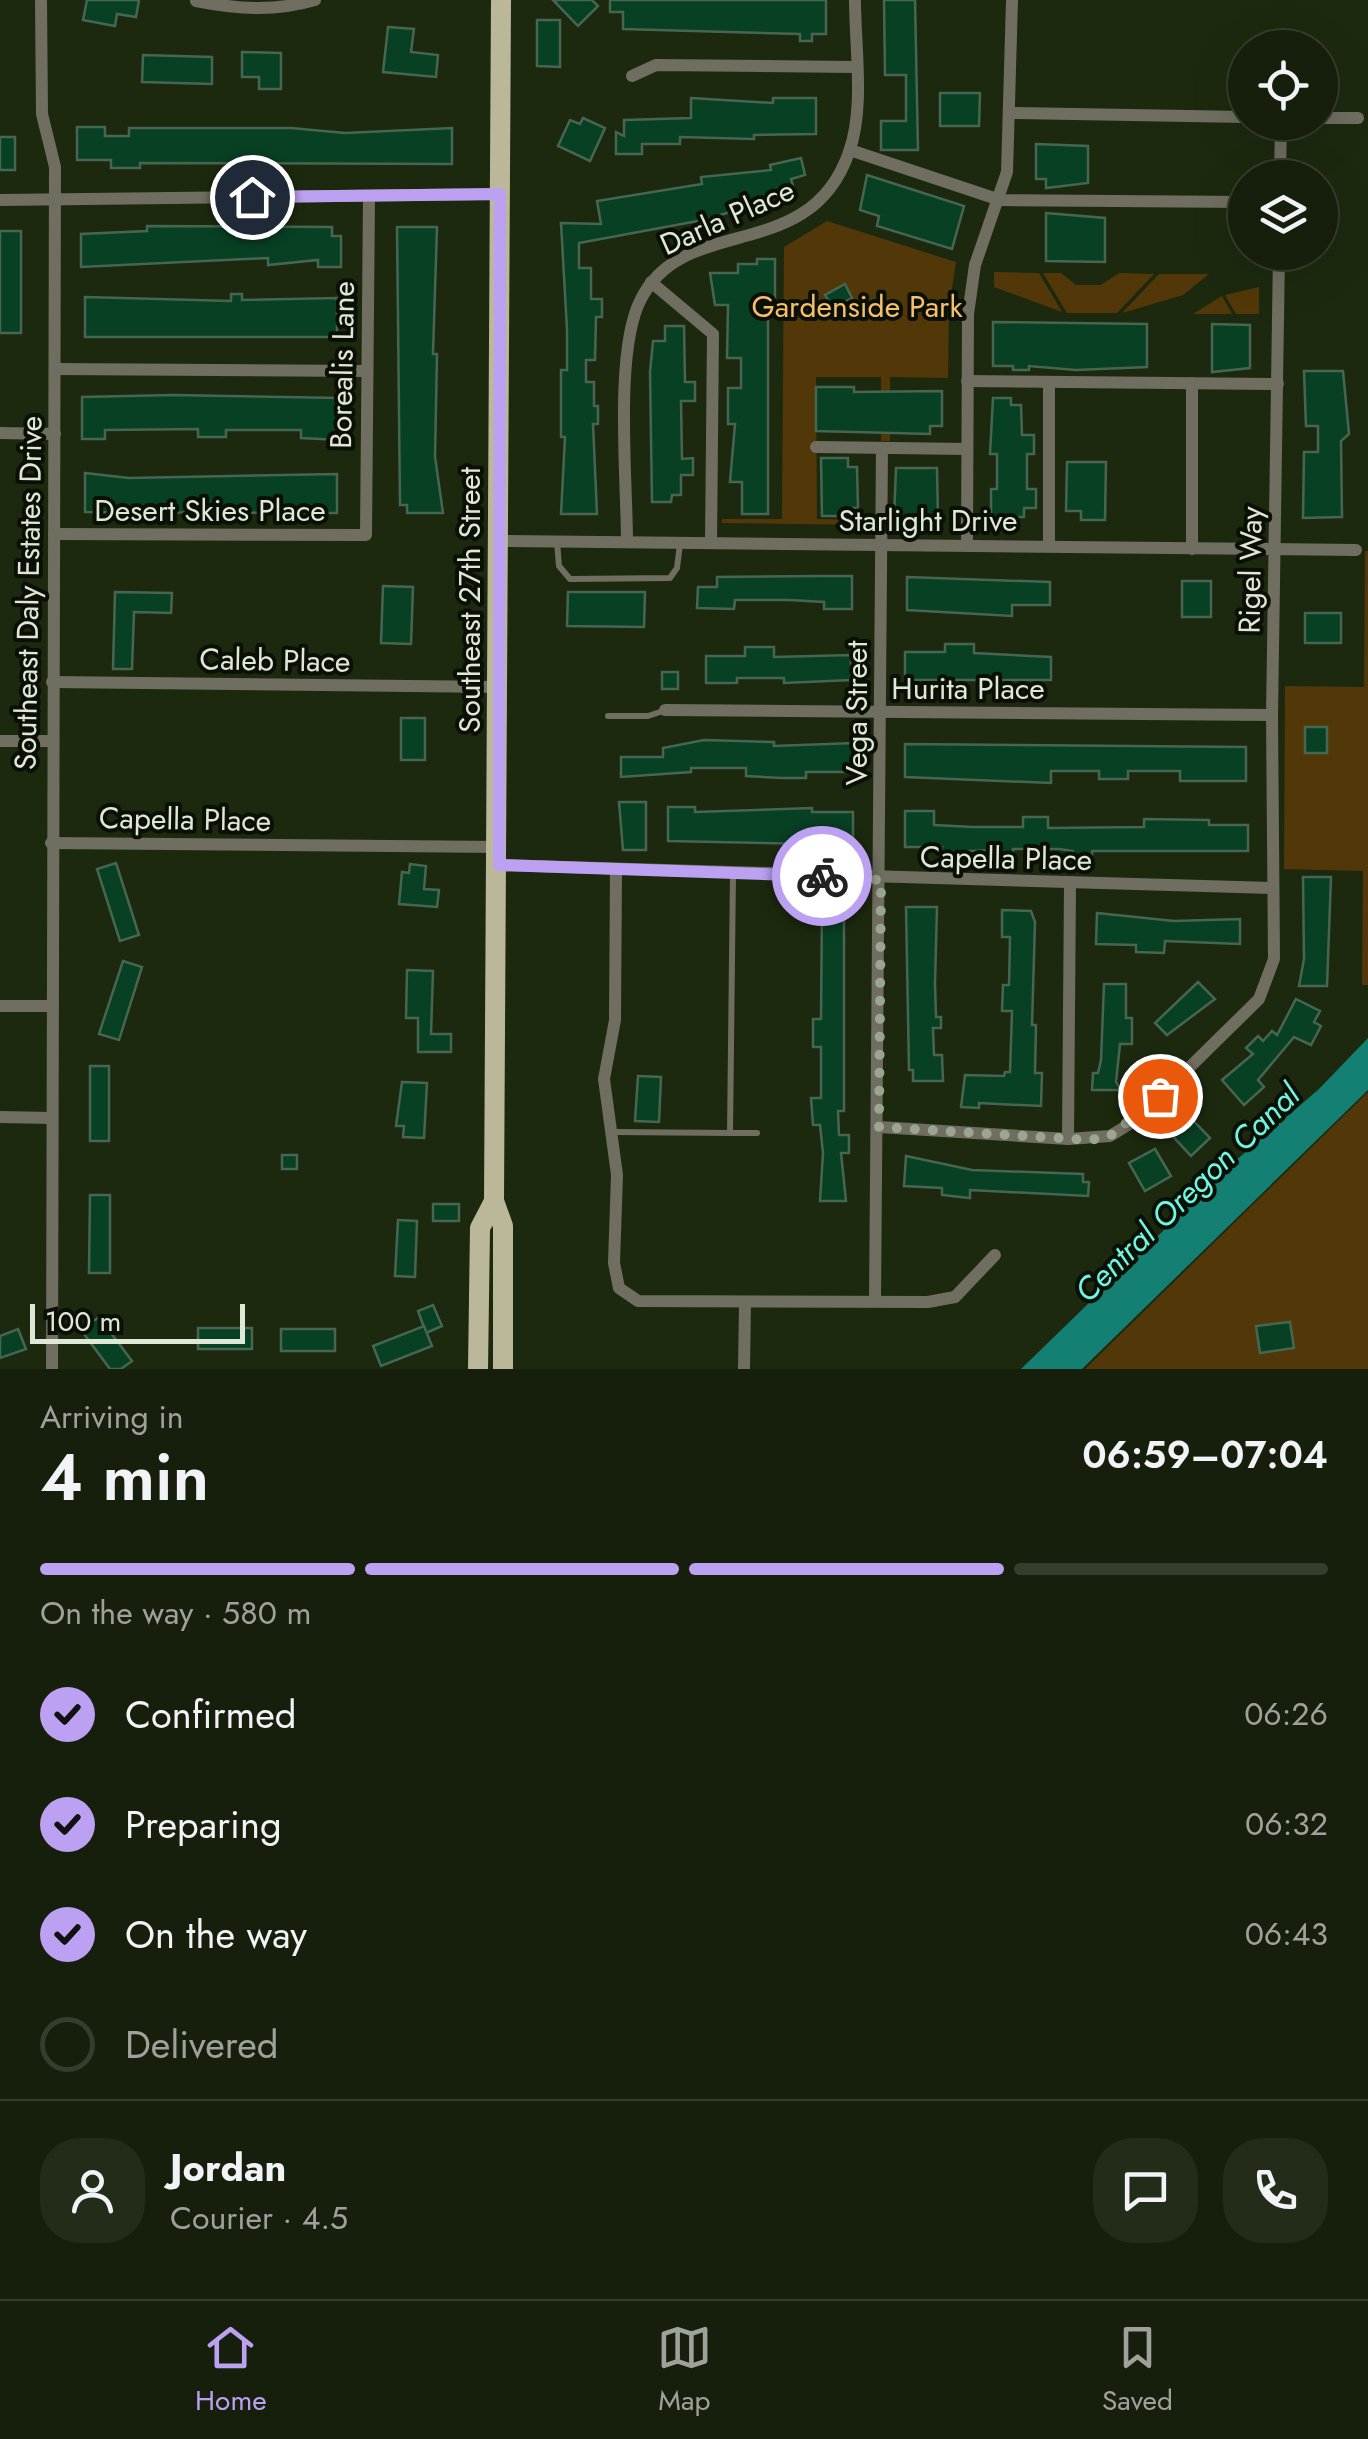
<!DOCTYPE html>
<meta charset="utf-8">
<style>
body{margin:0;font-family:Jost,sans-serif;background:#232c19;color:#f1f3f6;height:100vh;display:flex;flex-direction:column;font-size:38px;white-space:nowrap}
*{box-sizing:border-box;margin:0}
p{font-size:32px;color:#9ea29d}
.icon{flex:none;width:55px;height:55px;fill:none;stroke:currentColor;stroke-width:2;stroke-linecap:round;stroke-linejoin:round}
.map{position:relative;height:1369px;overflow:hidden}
.side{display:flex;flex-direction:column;background:#161f0b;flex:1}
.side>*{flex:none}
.fabs{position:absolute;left:1228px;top:30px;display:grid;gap:20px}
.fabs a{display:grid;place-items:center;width:110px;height:110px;border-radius:50%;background:#161f0b;box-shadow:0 10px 40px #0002,0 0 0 2px #353d2c;font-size:50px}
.scale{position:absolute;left:30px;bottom:25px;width:215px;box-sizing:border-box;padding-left:10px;border:5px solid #dfe8d7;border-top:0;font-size:28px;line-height:35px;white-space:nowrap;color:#dfe8d7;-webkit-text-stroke:8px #0b1006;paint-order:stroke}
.pin{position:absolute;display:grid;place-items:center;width:85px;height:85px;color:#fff;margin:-42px;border:5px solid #fff;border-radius:50%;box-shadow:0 2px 10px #0007}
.courier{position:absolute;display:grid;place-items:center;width:100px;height:100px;margin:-50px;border:8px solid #bca0f2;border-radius:50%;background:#fff;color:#222;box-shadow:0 2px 12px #0007}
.summary em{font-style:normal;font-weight:600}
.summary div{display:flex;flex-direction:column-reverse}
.summary{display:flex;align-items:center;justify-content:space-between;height:170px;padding:0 40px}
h1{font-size:65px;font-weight:600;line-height:75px}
.bar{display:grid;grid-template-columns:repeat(4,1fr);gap:15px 10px;align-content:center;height:120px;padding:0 40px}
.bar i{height:12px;border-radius:8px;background:#353d2c}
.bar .on{background:#bca0f2}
.bar p{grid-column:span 4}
.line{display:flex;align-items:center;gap:25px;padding:0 40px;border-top:2px solid #353d2c}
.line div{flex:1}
.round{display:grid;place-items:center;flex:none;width:105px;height:105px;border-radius:40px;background:#232c19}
ol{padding:0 40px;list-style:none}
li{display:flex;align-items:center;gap:30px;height:110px}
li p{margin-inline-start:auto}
li .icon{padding:10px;border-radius:50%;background:#bca0f2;color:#111;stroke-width:4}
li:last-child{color:#9ea29d}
li i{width:55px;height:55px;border:5px solid #353d2c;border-radius:50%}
.tab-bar{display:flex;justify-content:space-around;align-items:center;height:140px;border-top:2px solid #353d2c;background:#161f0b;font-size:28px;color:#9ea29d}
.tab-bar a{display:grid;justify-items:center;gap:5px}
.tab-bar .on{color:#bca0f2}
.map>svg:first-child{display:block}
.green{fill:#523809}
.water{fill:#147f73}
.building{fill:#084024;stroke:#476652;stroke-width:2.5}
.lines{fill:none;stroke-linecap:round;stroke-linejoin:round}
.service{stroke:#6f6e60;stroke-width:6}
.minor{stroke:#6f6e60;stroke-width:12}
.primary{stroke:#bbb89a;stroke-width:20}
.done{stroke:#9ba591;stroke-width:10;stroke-dasharray:0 18}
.route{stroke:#bca0f2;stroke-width:12}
.labels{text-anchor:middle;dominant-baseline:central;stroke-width:8;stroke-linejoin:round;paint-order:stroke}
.street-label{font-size:30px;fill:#dfe8d7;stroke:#0b1006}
.park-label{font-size:30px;fill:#f7bf6a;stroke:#0b1006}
.water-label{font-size:32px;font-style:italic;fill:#6ff6e3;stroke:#0b1006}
</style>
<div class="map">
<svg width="1368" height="1369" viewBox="0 0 1368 1369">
<rect width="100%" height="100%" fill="#1d290f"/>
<g class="green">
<polygon points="827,221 956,262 949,309 948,378 890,377 890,441 881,441 881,377 816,377 817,519 867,520 867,525 722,523 722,519 782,519 784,247"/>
<polygon points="994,272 1039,273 1062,312 994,287"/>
<polygon points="1043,273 1061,273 1076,285 1101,285 1119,273 1154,274 1117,313 1067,313"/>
<polygon points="1159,274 1209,274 1183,295 1122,313"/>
<polygon points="1259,287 1259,314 1236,314 1225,295"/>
<polygon points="1222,296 1232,314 1193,314"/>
<polygon points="1365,551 1368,551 1368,985 1362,985 1363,871 1284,869 1285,686 1364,687"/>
<polygon points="1368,1092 1368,1369 1085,1369"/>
</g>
<polygon class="water" points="1368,1038 1368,1090 1082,1369 1021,1369 1234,1162 1319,1089"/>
<g class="building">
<polygon points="87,0 139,0 136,17 117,14 115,26 83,20"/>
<polygon points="553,0 592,0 598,6 578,26"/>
<polygon points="610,0 826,0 826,34 812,34 812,41 800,41 800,34 623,29 623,12 610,12"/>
<polygon points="884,0 915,0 918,150 881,150 881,121 906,121 906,75 885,75"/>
<polygon points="537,20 560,20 560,67 537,66"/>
<polygon points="388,27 414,29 411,52 438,55 436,77 383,72"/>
<polygon points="242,52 281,53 281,89 259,89 259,77 242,77"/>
<polygon points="143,55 212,57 212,84 142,82"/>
<polygon points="940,93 980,93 979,126 940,126"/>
<polygon points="691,98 773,103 773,98 816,98 816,134 754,135 754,139 680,137 680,144 642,144 642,154 616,154 616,132 624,136 624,120 691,118"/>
<polygon points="583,118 605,128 590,161 558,146 570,120 580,124"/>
<polygon points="77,127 105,127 105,136 129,136 129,128 291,128 345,133 452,128 452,164 140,163 140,168 111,168 111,160 77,160"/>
<rect x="0" y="137" width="15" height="33"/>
<polygon points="1036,144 1088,146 1088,183 1046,188 1046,179 1036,179"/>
<polygon points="801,158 805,175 791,179 794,189 765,195 766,201 736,205 737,210 703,220 579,243 579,268 591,268 591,299 602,299 602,317 596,317 595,360 586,360 586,382 594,382 594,406 598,406 598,424 593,424 597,514 561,514 565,437 561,437 561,370 567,370 567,330 561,223 601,224 597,201 702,184 701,177 771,170 770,165"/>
<polygon points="867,175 964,206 952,249 877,226 879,216 860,210"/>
<polygon points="1046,213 1105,218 1105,262 1046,261"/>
<polygon points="147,226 332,227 332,236 341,236 341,267 318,267 318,260 268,265 268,258 81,267 81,234 147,231"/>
<polygon points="397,227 437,227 433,354 437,354 435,457 443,513 407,513 407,505 400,505"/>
<rect x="0" y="231" width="21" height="102"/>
<polygon points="757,259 775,259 775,302 768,302 768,514 742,514 742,482 730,482 735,424 728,424 728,388 741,388 741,358 727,358 728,305 715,305 710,273 738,273 738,264 757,264"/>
<polygon points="845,284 852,298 833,308 825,295"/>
<polygon points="231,294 242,294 242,300 337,298 337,337 85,337 85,297 231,301"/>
<polygon points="993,322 1147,324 1147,367 1076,370 1029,366 1029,370 1013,370 1013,366 993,366"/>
<polygon points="1212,324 1250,325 1250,368 1212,372"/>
<polygon points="665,326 684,326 685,382 695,382 695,401 681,401 682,459 693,458 693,475 681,475 681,495 672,495 671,502 652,502 650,372 653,341 665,341"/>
<polygon points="1304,371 1343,371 1349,434 1341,441 1342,517 1303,518 1304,452 1318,452 1318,426 1306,426"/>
<polygon points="816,387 854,387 854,392 942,391 942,426 930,426 930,434 816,431"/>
<polygon points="173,395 340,398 340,440 301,438 301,430 226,430 226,437 198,437 198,429 105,430 105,439 82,439 82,397"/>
<polygon points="993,398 1011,398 1011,405 1021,405 1022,435 1034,435 1034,454 1027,454 1027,489 1036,489 1036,508 1024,508 1024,517 991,517 991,489 997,489 997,454 990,454"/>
<polygon points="821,458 848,458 848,467 857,467 858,508 847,508 847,516 822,516"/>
<polygon points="1067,462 1106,462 1105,520 1081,520 1081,511 1066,511"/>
<polygon points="896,468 937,468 938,518 894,518"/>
<polygon points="85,473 129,478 337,474 337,513 85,512"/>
<polygon points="824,576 852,576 852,609 824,609 824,602 789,600 735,600 734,609 697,608 698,587 717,587 717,577"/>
<polygon points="907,577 1050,582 1050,605 1012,605 1012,616 907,610"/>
<rect x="1182" y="581" width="29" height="36"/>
<polygon points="383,586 413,587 411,644 381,643"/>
<polygon points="115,592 172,593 171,613 134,612 132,669 113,669"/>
<polygon points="568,592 645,592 644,627 567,626"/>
<rect x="1305" y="613" width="36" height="30"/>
<polygon points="945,644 974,644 974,653 1051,657 1051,680 905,680 905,652 945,652"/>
<polygon points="745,647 774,647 774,657 851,655 851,680 784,683 784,678 737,678 737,683 706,683 706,656 745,656"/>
<rect x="662" y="672" width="16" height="17"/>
<rect x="401" y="718" width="24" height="42"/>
<rect x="1305" y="727" width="22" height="26"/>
<polygon points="704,740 774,742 774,746 854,743 854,772 806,772 806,778 782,778 746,776 746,768 691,768 691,772 621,777 621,757 663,757 663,748"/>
<polygon points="905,744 1246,747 1246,781 1180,781 1180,771 1128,771 1128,779 1099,779 1099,771 1051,771 1051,783 905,777"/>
<polygon points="619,802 646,802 646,850 623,850"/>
<polygon points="668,807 695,807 695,812 812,808 812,812 853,812 853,845 668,841"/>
<polygon points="905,811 934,811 934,825 973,827 1023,827 1023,817 1048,817 1048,828 1144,827 1144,819 1209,820 1209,825 1248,825 1248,851 1092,851 1092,857 1073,857 1073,851 1059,849 1013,849 1013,856 996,856 996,850 942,852 942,847 905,847"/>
<polygon points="116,863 139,935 120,941 97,869"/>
<polygon points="410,864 426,866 424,889 439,890 437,907 399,904 402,872 409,873"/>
<polygon points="1303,877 1331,877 1327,986 1299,986 1304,959"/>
<polygon points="822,905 844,905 844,1111 838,1111 839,1135 849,1135 849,1153 841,1153 846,1201 820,1201 823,1153 820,1125 813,1125 812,1111 811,1098 821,1098 821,1047 813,1047 813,1019 821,1019"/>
<polygon points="906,907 937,907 935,984 936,1017 941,1017 941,1028 933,1028 934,1055 942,1055 943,1081 913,1081 913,1070 909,1070"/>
<polygon points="1002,910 1031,911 1035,922 1032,1025 1036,1025 1035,1073 1042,1073 1041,1106 979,1103 979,1108 961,1107 965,1075 1004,1076 1005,1072 1010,1072 1012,1011 1002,1011 1003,985 1009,985 1010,937 1002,937"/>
<polygon points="1097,913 1174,921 1240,919 1240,944 1165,941 1164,953 1136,952 1136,945 1096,944"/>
<polygon points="123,961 142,967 119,1040 99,1034"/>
<polygon points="407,970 433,971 431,1034 451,1034 451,1052 418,1052 418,1018 406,1018"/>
<polygon points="1198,982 1215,999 1167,1035 1155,1023"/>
<polygon points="1104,984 1126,984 1126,1018 1132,1018 1132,1044 1120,1044 1116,1082 1121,1090 1092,1090 1093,1073 1098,1073 1101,1060"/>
<polygon points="1296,999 1320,1011 1314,1022 1321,1026 1311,1045 1294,1037 1258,1080 1264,1087 1244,1105 1222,1080 1253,1054 1246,1048 1258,1036 1263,1041 1272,1031 1277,1035"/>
<rect x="90" y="1066" width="19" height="75"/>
<polygon points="638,1076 661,1077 659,1122 635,1121"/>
<polygon points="402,1082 427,1083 424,1138 403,1137 404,1126 396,1126"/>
<polygon points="1187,1114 1210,1138 1191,1156 1168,1131"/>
<polygon points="1155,1149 1171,1176 1145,1191 1129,1163"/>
<rect x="282" y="1155" width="15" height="14"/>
<polygon points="906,1156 972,1170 1083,1174 1083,1182 1089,1182 1088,1196 970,1190 970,1198 942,1195 942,1188 904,1186"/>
<polygon points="90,1195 110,1195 110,1273 89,1273"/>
<rect x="433" y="1204" width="26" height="17"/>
<polygon points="398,1220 417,1221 415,1277 395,1276"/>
<polygon points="433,1305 442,1326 426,1333 418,1311"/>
<polygon points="99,1317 132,1361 121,1369 110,1369 81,1330"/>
<polygon points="1290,1322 1294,1348 1260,1353 1256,1326"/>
<polygon points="424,1326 432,1346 381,1366 373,1346"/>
<rect x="198" y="1328" width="54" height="21"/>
<polygon points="18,1329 26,1349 0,1358 0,1336"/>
<rect x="281" y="1329" width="54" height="22"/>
</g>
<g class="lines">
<g class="service">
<polyline points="557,542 559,566 570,579 670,578 677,568 680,544"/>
<polyline points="608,716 648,716 663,711"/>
<polyline points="613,1132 730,1133 733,872"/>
<polyline points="730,1133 757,1133"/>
</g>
<g class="minor">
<polyline points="41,0 42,114 55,167 52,1369"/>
<path d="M196,1C237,9 274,12 315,0"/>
<polyline points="632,76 656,65 854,67"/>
<polyline points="1011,113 1245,117"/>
<polyline points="1320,118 1358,118"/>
<polyline points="850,150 1000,200 1245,202"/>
<polyline points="1280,178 1281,122"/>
<polyline points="0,200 500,194"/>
<polyline points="651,282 713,334 711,543"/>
<polyline points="55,369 366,371"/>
<polyline points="967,381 1278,384"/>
<polyline points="1049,382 1049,546"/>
<polyline points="1192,383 1192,549"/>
<polyline points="0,433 55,434"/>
<polyline points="816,447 967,449"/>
<polyline points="54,534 366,535 369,196"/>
<polyline points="500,541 1356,550"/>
<path d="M627,542C627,480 614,350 641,299C685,212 810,266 849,152C865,108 855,47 855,0"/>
<polyline points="967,544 968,314 975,265 1007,172 1012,0"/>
<polyline points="52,682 498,687"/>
<polyline points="665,710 1272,715"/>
<polyline points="0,741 52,741"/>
<polyline points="51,843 499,847"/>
<polyline points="499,865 1272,888"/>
<polyline points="616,869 615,1020 604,1079 617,1175 614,1263 619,1288 638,1301 928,1302 955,1297 995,1255"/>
<polyline points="0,1006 51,1006"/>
<polyline points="0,1117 51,1118"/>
<polyline points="879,1127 1068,1139 1110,1136 1136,1120 1259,999 1274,959 1272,715 1279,252"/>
<polyline points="1068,1139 1070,885"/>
<polyline points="875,1301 882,448"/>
<polyline points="744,1369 745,1303"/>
</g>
<g class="primary">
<polyline points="501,0 494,1201 503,1226 503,1369"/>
<polyline points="478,1369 480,1228 494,1201"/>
</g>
</g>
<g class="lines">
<polyline class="done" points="822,876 881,880 879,1127 1090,1140 1110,1136 1160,1096"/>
<polyline class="route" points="252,197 500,194 499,865 822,876"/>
</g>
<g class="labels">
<g class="street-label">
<text transform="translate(727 217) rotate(-24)">Darla Place</text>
<text transform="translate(342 365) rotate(-89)">Borealis Lane</text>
<text x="210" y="510">Desert Skies Place</text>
<text x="928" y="520">Starlight Drive</text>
<text transform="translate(1250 570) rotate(-89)">Rigel Way</text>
<text transform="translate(28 593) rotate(-89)">Southeast Daly Estates Drive</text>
<text transform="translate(469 600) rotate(-90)">Southeast 27th Street</text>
<text transform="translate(275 660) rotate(1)">Caleb Place</text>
<text x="968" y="688">Hurita Place</text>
<text transform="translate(856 713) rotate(-90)">Vega Street</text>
<text transform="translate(185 819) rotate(1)">Capella Place</text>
<text transform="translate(1006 858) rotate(1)">Capella Place</text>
</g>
<g class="park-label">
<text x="857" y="306">Gardenside Park</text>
</g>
<g class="water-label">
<text transform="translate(1187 1193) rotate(-44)">Central Oregon Canal</text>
</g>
</g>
</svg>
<div class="fabs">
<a><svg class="icon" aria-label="locate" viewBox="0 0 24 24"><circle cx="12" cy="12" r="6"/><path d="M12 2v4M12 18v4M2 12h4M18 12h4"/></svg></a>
<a><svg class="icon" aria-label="layers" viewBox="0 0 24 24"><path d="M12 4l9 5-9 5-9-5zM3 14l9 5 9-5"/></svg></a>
</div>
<div class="scale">100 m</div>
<div class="pin" style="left:1160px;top:1096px;background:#ea580c"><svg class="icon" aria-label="bag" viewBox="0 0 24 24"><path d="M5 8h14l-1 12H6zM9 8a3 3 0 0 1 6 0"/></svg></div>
<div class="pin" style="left:252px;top:197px;background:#1f2937"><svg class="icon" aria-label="home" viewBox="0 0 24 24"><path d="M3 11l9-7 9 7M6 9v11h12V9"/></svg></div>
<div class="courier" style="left:822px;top:876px"><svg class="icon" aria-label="bike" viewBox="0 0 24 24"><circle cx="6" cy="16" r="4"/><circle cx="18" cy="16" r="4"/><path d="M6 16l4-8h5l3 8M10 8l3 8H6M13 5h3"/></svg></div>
</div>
<section class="side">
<div class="summary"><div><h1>4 min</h1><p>Arriving in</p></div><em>06:59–07:04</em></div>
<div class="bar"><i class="on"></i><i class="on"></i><i class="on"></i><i></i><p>On the way · 580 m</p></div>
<ol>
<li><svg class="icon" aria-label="check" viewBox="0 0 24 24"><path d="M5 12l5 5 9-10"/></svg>Confirmed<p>06:26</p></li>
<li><svg class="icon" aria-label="check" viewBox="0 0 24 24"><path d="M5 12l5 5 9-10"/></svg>Preparing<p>06:32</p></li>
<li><svg class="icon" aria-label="check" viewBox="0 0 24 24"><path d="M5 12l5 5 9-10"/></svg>On the way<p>06:43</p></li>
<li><i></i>Delivered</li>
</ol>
<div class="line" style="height:180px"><a class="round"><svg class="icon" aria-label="person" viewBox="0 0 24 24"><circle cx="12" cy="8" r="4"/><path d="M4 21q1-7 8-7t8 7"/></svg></a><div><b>Jordan</b><p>Courier · 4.5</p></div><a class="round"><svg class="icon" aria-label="chat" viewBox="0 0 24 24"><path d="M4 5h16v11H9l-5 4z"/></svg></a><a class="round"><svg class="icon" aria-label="phone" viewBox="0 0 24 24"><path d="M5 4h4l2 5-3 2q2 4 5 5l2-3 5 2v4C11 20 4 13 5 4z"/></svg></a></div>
</section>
<nav class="tab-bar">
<a class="on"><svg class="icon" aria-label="home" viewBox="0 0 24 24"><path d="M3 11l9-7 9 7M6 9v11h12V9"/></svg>Home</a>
<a><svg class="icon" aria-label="map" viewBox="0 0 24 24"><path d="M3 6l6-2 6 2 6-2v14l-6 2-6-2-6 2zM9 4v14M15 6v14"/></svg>Map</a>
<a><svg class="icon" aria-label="saved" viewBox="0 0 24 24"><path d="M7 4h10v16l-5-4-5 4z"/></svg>Saved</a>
</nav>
